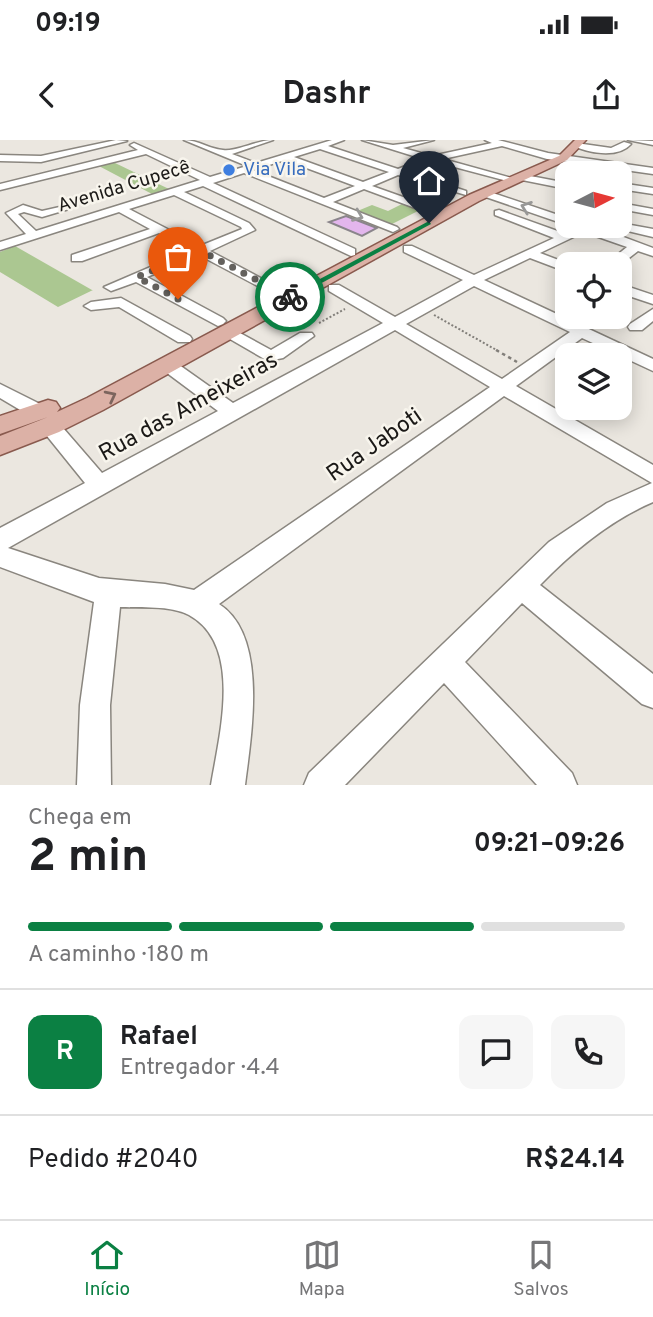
<!DOCTYPE html>
<html lang="pt">
<meta charset="utf-8">
<style>
body{margin:0;font-family:Overpass,sans-serif;background:#f6f6f6;color:#202124;height:100vh;display:flex;flex-direction:column;font-size:26px;white-space:nowrap}
*{box-sizing:border-box;margin:0}
p{font-size:23px;color:#757577}
.icon{flex:none;width:38px;height:38px;fill:none;stroke:currentColor;stroke-width:2;stroke-linecap:round;stroke-linejoin:round}
.map{position:relative;height:645px;overflow:hidden}
.sheet{display:flex;flex-direction:column;background:#fff;flex:1}
.sheet>*{flex:none}
.needle{width:46px;rotate:84deg}
.tools{position:absolute;left:555px;top:21px;display:grid;gap:14px}
.tools a{display:grid;place-items:center;width:77px;height:77px;border-radius:14px;background:#fff;box-shadow:0 4px 18px #0003;font-size:35px}
.pin{position:absolute;display:grid;place-items:center;width:60px;height:60px;color:#fff;margin:-72px -30px;border-radius:50% 50% 50% 0;rotate:-45deg;box-shadow:0 0 7px #0007}
.pin .icon{rotate:45deg}
.courier{position:absolute;display:grid;place-items:center;width:70px;height:70px;margin:-35px;border:5px solid #0b8043;border-radius:50%;background:#fff;color:#222;box-shadow:0 2px 9px #0007}
.head em{font-style:normal;font-weight:700}
.head div{display:flex;flex-direction:column-reverse}
.head{display:flex;align-items:center;justify-content:space-between;height:119px;padding:0 28px}
h1{font-size:46px;font-weight:700;line-height:52px}
.bar{display:grid;grid-template-columns:repeat(4,1fr);gap:10px 7px;align-content:center;height:84px;padding:0 28px}
.bar i{height:9px;border-radius:5px;background:#e0e0e0}
.bar .selected{background:#0b8043}
.bar p{grid-column:span 4}
.line{display:flex;align-items:center;gap:18px;padding:0 28px;border-top:2px solid #e0e0e0}
.line div{flex:1}
.round{display:grid;place-items:center;flex:none;width:74px;height:74px;border-radius:14px;background:#f6f6f6}
.status{display:flex;justify-content:space-between;align-items:center;height:49px;padding:0 35px;background:#fff;direction:ltr}
.status svg{height:19px;fill:currentColor}
header{display:flex;justify-content:space-between;align-items:center;height:91px;padding:0 28px;background:#fff;font-size:32px;font-weight:700}
.menu{display:flex;justify-content:space-around;align-items:center;height:98px;border-top:2px solid #e0e0e0;background:#fff;font-size:19px;color:#757577}
.menu a{display:grid;justify-items:center;gap:4px}
.menu .selected{color:#0b8043}
.map>svg:first-child{display:block}
.green{fill:#abc791}
.building{fill:#e3b6ed;stroke:#8a858b;stroke-width:2}
.lines{fill:none;stroke-linecap:round;stroke-linejoin:round}
.minor-casing{stroke:#8a867f;stroke-width:3}
.major-casing{stroke:#895a4e;stroke-width:3}
.path-far1{stroke:#827f7a;stroke-width:2;stroke-dasharray:2 2;stroke-linecap:butt}
.path{stroke:#827f7a;stroke-width:2.5;stroke-dasharray:3.5 3.5;stroke-linecap:butt}
.minor{fill:#fff;fill-rule:evenodd}
.major{fill:#dcb1a6;fill-rule:evenodd}
.oneway{stroke:#989897}
.oneway2{stroke:#7c655e}
.route{fill:#0b8043}
.done{stroke:#64615d;stroke-width:7;stroke-dasharray:0 12.6}
.shop-dot{fill:#3f7fe0;stroke:#f8f5ed;stroke-width:2.5}
.labels{text-anchor:middle;dominant-baseline:central;stroke-width:5;stroke-linejoin:round;paint-order:stroke}
.far-shop-label{font-size:19px;fill:#366cbe;stroke:#f8f5ed;text-anchor:start}
.far-street-label{font-size:19px;fill:#1b1917;stroke:#f8f5ed}
.street-label{font-size:23px;fill:#1b1917;stroke:#f8f5ed}
</style>
<div class="status"><b>09:19</b><svg viewBox="0 0 49 12"><path d="M0 12V9h3v3zM5 12V6h3v6zM10 12V3h3v9zM15 12V0h3v12zM26 1h20v11H26zM47 4h2v5h-2z"/></svg></div>
<header><svg class="icon" aria-label="back" viewBox="0 0 24 24"><path d="M15 5l-7 7 7 7"/></svg>Dashr<svg class="icon" aria-label="share" viewBox="0 0 24 24"><path d="M12 15V3M7 8l5-5 5 5M5 13v7h14v-7"/></svg></header>
<div class="map">
<svg width="653" height="645" viewBox="0 0 653 645">
<rect width="100%" height="100%" fill="#ebe7e0"/>
<g class="green">
<polygon points="113,22 169,49 152,54 97,25"/>
<polygon points="404,63 418,71 392,84 355,72 372,65 388,71"/>
<polygon points="15,106 92,150 93,150 58,167 0,132 0,112"/>
</g>
<polygon class="building" points="346,76 377,88 362,96 329,82"/>
<g class="lines">
<defs>
<g id="minor">
<polygon points="116,0 127,1 41,22 0,21 0,15 41,16"/>
<path d="M184,0C199,0 209,9 223,10C236,12 257,0 273,0L232,14L256,23L332,0H344L328,6L398,29L423,19L362,0L393,5L434,0L403,8L432,16L492,3L485,0H498L548,13L653,28V34L547,19L502,6L443,19L515,39V43L432,21L407,32L466,51V55L398,35L372,46L434,68V72H426L364,49L333,62L397,87L399,89L393,92L244,33L213,43L355,109V115L351,116L203,46L184,52L249,83L255,90L210,111L298,158L291,162L286,161L199,115L147,137L223,178L226,181L223,184L218,186L136,142L111,151L104,147L190,110L159,93L82,121H72V115L150,89L119,72L0,110V102L26,94L6,73L23,65L42,71L64,66L69,69L42,77L24,72L18,74L36,91L200,40L146,14L0,50V44L138,10L130,5L134,3L210,37L247,26ZM320,9L389,32L363,42L294,17ZM285,20L355,46L324,58L253,30ZM174,55L241,87L242,89L200,106L129,69Z"/>
<polygon points="628,0 653,1 653,5"/>
<path d="M624,2L631,4C618,19 587,13 572,5L576,3L611,8Z"/>
<polygon points="520,34 567,43 567,49 517,39 517,35"/>
<polygon points="620,43 653,48 653,54 620,49"/>
<polygon points="484,50 567,78 567,85 480,55 479,53"/>
<polygon points="620,63 653,69 653,75 620,69"/>
<path d="M499,70L563,93L574,88L572,86H594L653,108V116L638,111L620,125L606,124L627,107L584,92L540,113L569,124L567,132L530,118L484,140L653,219V231L582,198L516,246L653,325V362C609,381 573,411 540,445L653,534V568L642,564L522,463L465,522L572,633L577,645H537L444,543L345,645H304L309,633L549,402L607,363L652,343L504,256L219,464C269,496 251,596 245,645H211C219,596 244,505 189,475C170,465 141,468 120,467L110,565L111,645H77L80,565L94,462L0,427V388L85,343L43,291L40,286L43,281H57L102,333L218,271L163,230L160,226L163,222H175L233,263L383,183L329,151V145H339L395,177L463,140L404,112V106H412L474,135L554,98L495,75V71ZM474,146L570,192L502,239L406,184ZM395,190L490,247L194,450L165,444L99,438L8,408Z"/>
<polygon points="620,83 653,89 653,97 615,88 613,86 620,86"/>
<polygon points="620,144 653,155 653,164 620,153"/>
<polygon points="121,158 190,196 192,199 190,202 178,202 119,167 91,170 84,166 91,162"/>
<polygon points="653,169 653,181 642,190 630,190 628,187 630,184"/>
<polygon points="229,187 271,210 300,193 312,193 314,196 283,218 268,221 223,195 221,192"/>
<polygon points="0,244 46,267 48,272 46,277 32,277 0,258"/>
</g>
<polygon id="major" points="575,0 586,0 567,20 479,61 103,270 59,292 0,315 0,296 48,277 0,294 0,276 48,260 56,262 60,268 57,272 87,258 469,55 559,16"/>
</defs>
<use href="#minor" class="minor-casing"/>
<use href="#major" class="major-casing"/>
<g class="path-far1">
<polyline points="434,175 500,212"/>
<polyline points="319,183 345,169"/>
</g>
<polyline class="path" points="496,210 517,222"/>
<use href="#minor" class="minor"/>
<use href="#major" class="major"/>
</g>
<defs><path id="oneway-chevron" d="M-2-3.5L2.5 0L-2 3.5" fill="none" stroke-width="1.6" stroke-linecap="round" stroke-linejoin="round" transform="scale(1.75)"/></defs>
<g class="oneway">
<use href="#oneway-chevron" transform="translate(526 67) rotate(-160)"/>
<use href="#oneway-chevron" transform="translate(358 76) rotate(22)"/>
</g>
<use class="oneway2" href="#oneway-chevron" transform="translate(111 256) rotate(-27)"/>
<polygon class="route" points="429,81 431,84 292,159 286,157"/>
<g class="lines">
<polyline class="done" points="178,159 137,137 201,111 290,157"/>
</g>
<circle class="shop-dot" cx="229" cy="30" r="7"/>
<g class="labels">
<g class="far-shop-label">
<text x="243" y="30">Via Vila</text>
</g>
<g class="far-street-label">
<text transform="translate(124 47) rotate(-17)">Avenida Cupecê</text>
</g>
<g class="street-label">
<text transform="translate(189 268) rotate(-29)">Rua das Ameixeiras</text>
<text transform="translate(375 306) rotate(-35)">Rua Jaboti</text>
</g>
</g>
</svg>
<div class="tools">
<a><svg class="needle" viewBox="-14 -14 28 28"><path d="M0-13l5 13h-10z" fill="#e53935"/><path d="M0 13l5-13h-10z" fill="#757577"/></svg></a>
<a><svg class="icon" aria-label="locate" viewBox="0 0 24 24"><circle cx="12" cy="12" r="6"/><path d="M12 2v4M12 18v4M2 12h4M18 12h4"/></svg></a>
<a><svg class="icon" aria-label="layers" viewBox="0 0 24 24"><path d="M12 4l9 5-9 5-9-5zM3 14l9 5 9-5"/></svg></a>
</div>
<div class="pin" style="left:178px;top:159px;background:#ea580c"><svg class="icon" aria-label="bag" viewBox="0 0 24 24"><path d="M5 8h14l-1 12H6zM9 8a3 3 0 0 1 6 0"/></svg></div>
<div class="pin" style="left:429px;top:83px;background:#1f2937"><svg class="icon" aria-label="home" viewBox="0 0 24 24"><path d="M3 11l9-7 9 7M6 9v11h12V9"/></svg></div>
<div class="courier" style="left:290px;top:157px"><svg class="icon" aria-label="bike" viewBox="0 0 24 24"><circle cx="6" cy="16" r="4"/><circle cx="18" cy="16" r="4"/><path d="M6 16l4-8h5l3 8M10 8l3 8H6M13 5h3"/></svg></div>
</div>
<section class="sheet">
<div class="head"><div><h1>2 min</h1><p>Chega em</p></div><em>09:21–09:26</em></div>
<div class="bar"><i class="selected"></i><i class="selected"></i><i class="selected"></i><i></i><p>A caminho · 180 m</p></div>
<div class="line" style="height:126px"><b class="round" style="background:#0b8043;color:#fff">R</b><div><b>Rafael</b><p>Entregador · 4.4</p></div><a class="round"><svg class="icon" aria-label="chat" viewBox="0 0 24 24"><path d="M4 5h16v11H9l-5 4z"/></svg></a><a class="round"><svg class="icon" aria-label="phone" viewBox="0 0 24 24"><path d="M5 4h4l2 5-3 2q2 4 5 5l2-3 5 2v4C11 20 4 13 5 4z"/></svg></a></div>
<div class="line" style="height:91px"><div>Pedido #2040</div><b>R$24.14</b></div>
</section>
<nav class="menu">
<a class="selected"><svg class="icon" aria-label="home" viewBox="0 0 24 24"><path d="M3 11l9-7 9 7M6 9v11h12V9"/></svg>Início</a>
<a><svg class="icon" aria-label="map" viewBox="0 0 24 24"><path d="M3 6l6-2 6 2 6-2v14l-6 2-6-2-6 2zM9 4v14M15 6v14"/></svg>Mapa</a>
<a><svg class="icon" aria-label="saved" viewBox="0 0 24 24"><path d="M7 4h10v16l-5-4-5 4z"/></svg>Salvos</a>
</nav>
